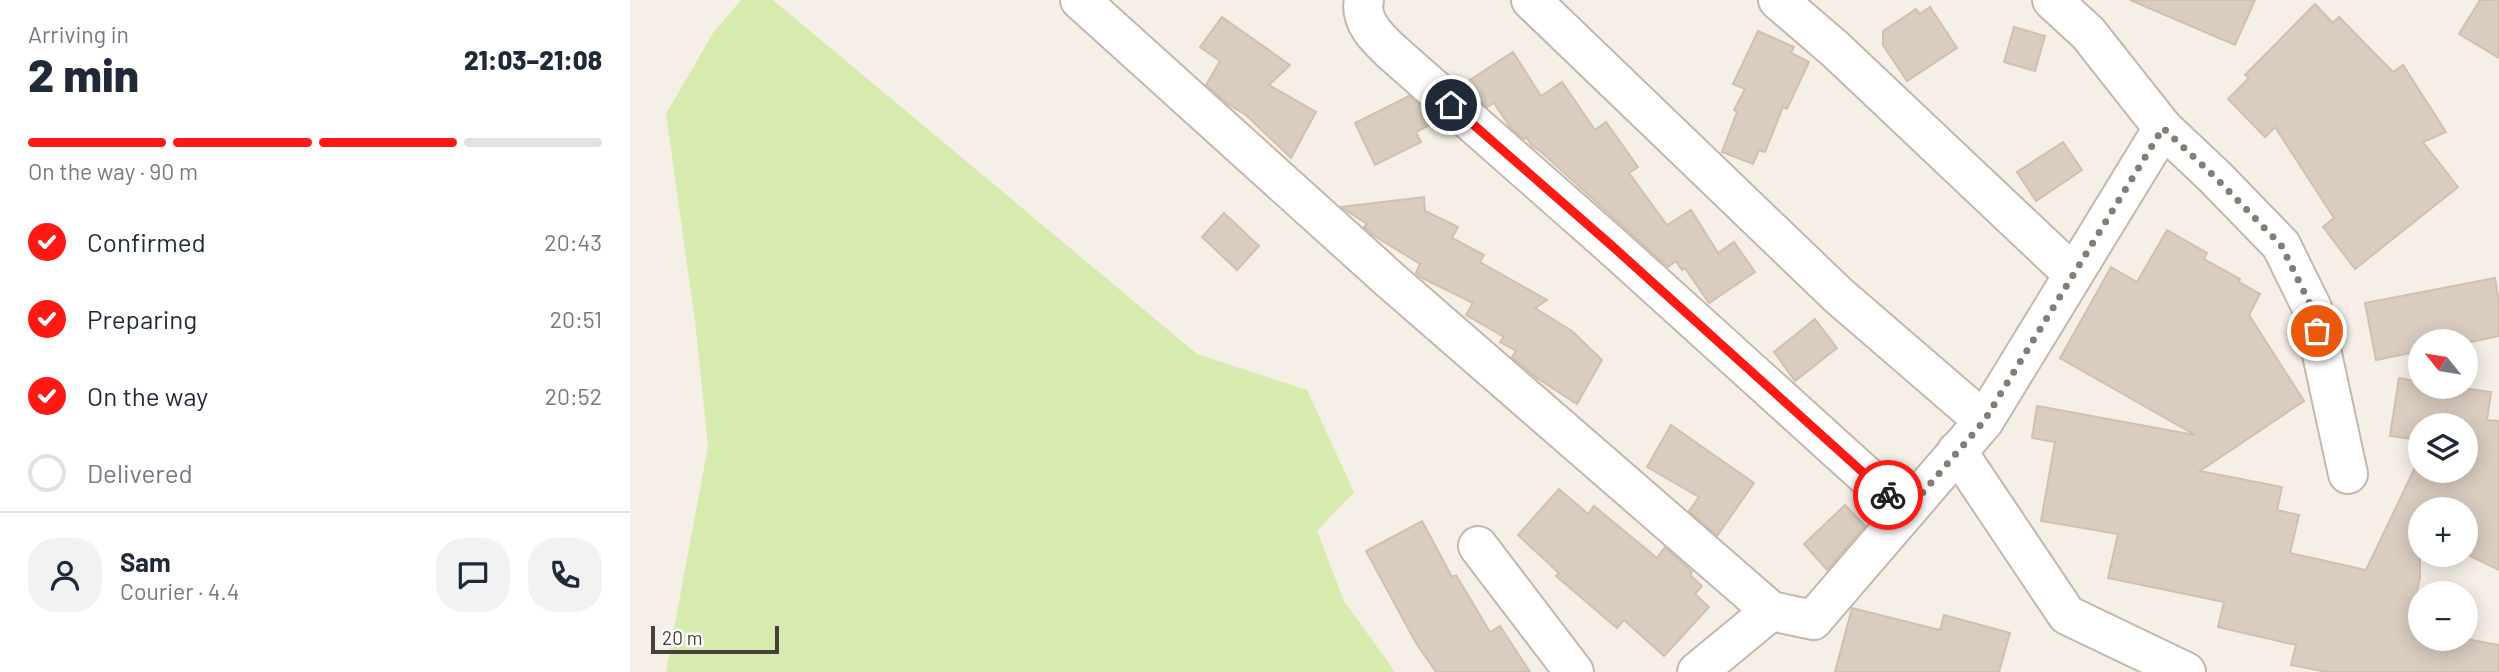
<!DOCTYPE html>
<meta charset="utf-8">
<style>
body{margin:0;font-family:Barlow,sans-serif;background:#f2f2f3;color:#1f2937;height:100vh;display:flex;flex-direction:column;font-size:26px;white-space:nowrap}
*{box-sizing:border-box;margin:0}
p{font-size:23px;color:#747a83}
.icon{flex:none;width:38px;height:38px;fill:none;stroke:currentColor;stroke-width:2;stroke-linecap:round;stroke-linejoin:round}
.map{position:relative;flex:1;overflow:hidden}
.sheet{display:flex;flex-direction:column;background:#fff;width:630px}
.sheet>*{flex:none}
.needle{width:46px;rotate:300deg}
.buttons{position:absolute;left:1778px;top:329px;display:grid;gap:14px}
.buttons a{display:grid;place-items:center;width:70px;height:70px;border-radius:50%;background:#fff;box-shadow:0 4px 18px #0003;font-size:35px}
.scale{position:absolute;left:21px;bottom:18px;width:128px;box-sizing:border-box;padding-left:7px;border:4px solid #483f36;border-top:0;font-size:19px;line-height:24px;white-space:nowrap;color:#483f36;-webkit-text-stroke:5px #fff;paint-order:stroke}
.pin{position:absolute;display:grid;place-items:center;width:60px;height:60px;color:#fff;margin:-30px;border:4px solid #fff;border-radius:50%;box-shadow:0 2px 7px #0007}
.courier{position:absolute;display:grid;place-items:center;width:70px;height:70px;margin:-35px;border:5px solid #ff1914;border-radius:50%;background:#fff;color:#222;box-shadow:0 2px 9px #0007}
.headline em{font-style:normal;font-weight:800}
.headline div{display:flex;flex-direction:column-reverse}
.headline{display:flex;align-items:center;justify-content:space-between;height:119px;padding:0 28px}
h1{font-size:46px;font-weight:800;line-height:52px}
.bar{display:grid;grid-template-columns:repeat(4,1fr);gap:10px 7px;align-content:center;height:84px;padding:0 28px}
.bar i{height:9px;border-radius:5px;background:#e0e1e3}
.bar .selected{background:#ff1914}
.bar p{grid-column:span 4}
.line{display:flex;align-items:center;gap:18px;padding:0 28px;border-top:2px solid #e0e1e3}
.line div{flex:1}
.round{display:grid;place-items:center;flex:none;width:74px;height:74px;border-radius:28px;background:#f2f2f3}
ol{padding:0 28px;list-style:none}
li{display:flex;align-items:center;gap:21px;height:77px}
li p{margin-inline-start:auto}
li .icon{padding:7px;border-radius:50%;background:#ff1914;color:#fff;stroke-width:4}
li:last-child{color:#747a83}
li i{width:38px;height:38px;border:4px solid #e0e1e3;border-radius:50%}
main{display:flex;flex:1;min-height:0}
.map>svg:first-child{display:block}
.green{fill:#d7ebae}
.building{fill:#daccbf;stroke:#d2c0af;stroke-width:2}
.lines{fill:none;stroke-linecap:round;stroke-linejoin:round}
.minor-casing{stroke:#c4b8ac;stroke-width:42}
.minor{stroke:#fff;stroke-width:38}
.done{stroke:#857d74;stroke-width:7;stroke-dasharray:0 12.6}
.route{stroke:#ff1914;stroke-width:9}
</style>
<main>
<section class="sheet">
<div class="headline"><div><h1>2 min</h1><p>Arriving in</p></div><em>21:03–21:08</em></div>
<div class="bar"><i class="selected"></i><i class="selected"></i><i class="selected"></i><i></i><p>On the way · 90 m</p></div>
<ol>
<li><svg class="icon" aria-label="check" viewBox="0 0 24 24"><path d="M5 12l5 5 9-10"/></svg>Confirmed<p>20:43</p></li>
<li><svg class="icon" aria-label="check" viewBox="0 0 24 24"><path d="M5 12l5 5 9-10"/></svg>Preparing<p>20:51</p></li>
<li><svg class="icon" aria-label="check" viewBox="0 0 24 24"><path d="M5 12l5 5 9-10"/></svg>On the way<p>20:52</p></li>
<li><i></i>Delivered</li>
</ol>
<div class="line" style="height:126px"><a class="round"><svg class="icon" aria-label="person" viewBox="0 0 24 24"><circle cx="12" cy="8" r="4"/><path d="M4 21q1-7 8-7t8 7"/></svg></a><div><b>Sam</b><p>Courier · 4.4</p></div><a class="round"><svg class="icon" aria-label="chat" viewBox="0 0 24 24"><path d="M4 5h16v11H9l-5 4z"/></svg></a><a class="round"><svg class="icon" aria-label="phone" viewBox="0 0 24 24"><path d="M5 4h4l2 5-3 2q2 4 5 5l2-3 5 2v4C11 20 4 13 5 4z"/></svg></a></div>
</section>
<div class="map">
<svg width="1869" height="672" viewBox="0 0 1869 672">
<rect width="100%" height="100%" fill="#f5efe7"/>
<polygon class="green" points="111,0 143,0 567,354 677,390 724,492 687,531 714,601 765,672 36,672 78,446 65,321 36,114 83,33"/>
<g class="building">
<polygon points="1500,0 1625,0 1605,45"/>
<polygon points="1850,0 1869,0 1869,58 1829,34"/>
<polygon points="1685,4 1703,23 1709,17 1763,72 1773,65 1816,132 1793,142 1828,187 1725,269 1693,227 1704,218 1645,127 1635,137 1598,99 1619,78 1615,75"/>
<polygon points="1300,7 1327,48 1277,81 1253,45 1253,31 1286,9 1290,14"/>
<polygon points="592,17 660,65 639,85 686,112 661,158 616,115 598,104 576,85 590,61 570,47"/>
<polygon points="1384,27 1415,36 1405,71 1374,62"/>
<polygon points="1128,31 1164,47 1161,53 1179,62 1157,109 1153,107 1135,152 1129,150 1123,164 1092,152 1107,112 1104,110 1115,89 1103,84"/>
<polygon points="883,52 911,96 932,82 965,130 976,122 1008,167 999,173 1037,225 1061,210 1088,253 1104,242 1125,272 1079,303 1055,268 1052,270 1046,261 1038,267 909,150 902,146 896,137 894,139 880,127 864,103 857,107 832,85"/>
<polygon points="779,96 808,121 786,132 791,142 745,165 725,123"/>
<polygon points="1433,142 1452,170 1406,201 1387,172"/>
<polygon points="794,197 795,211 828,227 822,238 854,255 850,262 917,300 905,308 942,331 972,360 947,404 907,378 882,357 886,351 870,342 874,337 836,315 843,303 792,278 786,273 790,264 743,235 734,227 737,224 711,207"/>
<polygon points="594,213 629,246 607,270 572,237"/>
<polygon points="1537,230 1577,253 1574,259 1610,279 1609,282 1630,294 1619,315 1674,401 1570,471 1652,487 1647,510 1669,515 1660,553 1736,570 1790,457 1790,471 1836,471 1836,425 1790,425 1790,440 1760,436 1769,378 1790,382 1790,387 1826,387 1861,392 1857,420 1869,421 1869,570 1836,554 1836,509 1790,509 1790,577 1781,622 1790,624 1790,639 1836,639 1869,645 1869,672 1697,672 1661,665 1666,645 1588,627 1594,602 1478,578 1488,534 1411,521 1425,442 1402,438 1407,406 1565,435 1430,358 1481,267 1507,282"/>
<polygon points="1865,278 1869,303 1869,336 1836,343 1790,341 1790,351 1746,360 1735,303"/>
<polygon points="1185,319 1207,348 1165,381 1144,352"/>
<polygon points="1041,425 1124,483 1087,536 1059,511 1069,497 1017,467"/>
<polygon points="929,489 958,514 964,506 1027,558 1035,547 1062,572 1060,575 1072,586 1065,594 1079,607 1034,656 994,620 987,628 926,576 929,573 888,535"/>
<polygon points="1215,505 1235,526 1197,570 1174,544"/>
<polygon points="792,521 822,577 826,575 860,632 870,626 900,672 806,672 786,643 736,551"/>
<polygon points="1222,608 1310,630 1314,615 1380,633 1369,672 1205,672"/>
</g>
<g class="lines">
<defs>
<g id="minor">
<polyline points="450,0 759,279 1141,611 1183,620 1354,421 1209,296 901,0"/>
<path d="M734,0C729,21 748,39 762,52L981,245L1276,512"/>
<polyline points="1148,0 1205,49 1443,274"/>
<polyline points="1533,128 1585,177 1651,245 1682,308 1718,474"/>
<polyline points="1354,421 1533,128 1458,33 1422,0"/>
<polyline points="1327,451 1437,615 1556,672"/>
<polyline points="848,546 944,672"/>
<polyline points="1067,672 1141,611"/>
</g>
</defs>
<use href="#minor" class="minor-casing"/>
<use href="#minor" class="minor"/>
</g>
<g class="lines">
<polyline class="done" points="1258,495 1276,512 1354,421 1533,128 1585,177 1651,245 1682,308 1687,331"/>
<polyline class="route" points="821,105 981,245 1258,495"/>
</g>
</svg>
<div class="buttons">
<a><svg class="needle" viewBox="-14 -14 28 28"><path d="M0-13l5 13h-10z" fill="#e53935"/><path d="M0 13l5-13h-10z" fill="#747a83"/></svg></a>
<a><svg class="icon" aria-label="layers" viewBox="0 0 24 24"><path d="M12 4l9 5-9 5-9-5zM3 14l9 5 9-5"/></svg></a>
<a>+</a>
<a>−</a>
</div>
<div class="scale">20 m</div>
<div class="pin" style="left:1687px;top:331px;background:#ea580c"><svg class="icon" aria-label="bag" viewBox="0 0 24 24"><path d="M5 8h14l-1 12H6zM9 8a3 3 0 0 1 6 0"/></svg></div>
<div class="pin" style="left:821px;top:105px;background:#1f2937"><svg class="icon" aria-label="home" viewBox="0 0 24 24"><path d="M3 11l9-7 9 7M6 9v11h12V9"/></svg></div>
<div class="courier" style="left:1258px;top:495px"><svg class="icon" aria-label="bike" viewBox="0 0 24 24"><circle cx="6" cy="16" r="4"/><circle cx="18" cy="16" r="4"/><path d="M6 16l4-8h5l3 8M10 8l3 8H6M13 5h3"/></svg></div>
</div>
</main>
